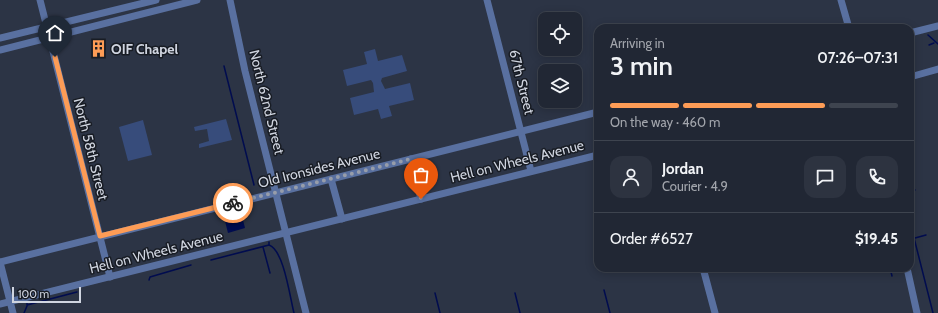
<!DOCTYPE html>
<meta charset="utf-8">
<style>
body{margin:0;font-family:Cabin,sans-serif;background:#2d3340;color:#f1f3f6;height:100vh;display:flex;flex-direction:column;font-size:15px;white-space:nowrap}
*{box-sizing:border-box;margin:0}
p{font-size:13px;color:#a2a5ac}
.icon{flex:none;width:22px;height:22px;fill:none;stroke:currentColor;stroke-width:2;stroke-linecap:round;stroke-linejoin:round}
.map{position:relative;flex:1;overflow:hidden}
.details{position:absolute;left:594px;top:24px;width:320px;height:248px;display:flex;flex-direction:column;background:#212734;border-radius:12px;box-shadow:0 2px 10px #0003,0 0 0 1px #3e444f}
.details>*{flex:none}
.controls{position:absolute;left:538px;top:12px;display:grid;gap:8px}
.controls a{display:grid;place-items:center;width:44px;height:44px;border-radius:8px;background:#212734;box-shadow:0 2px 10px #0003,0 0 0 1px #3e444f;font-size:20px}
.scale{position:absolute;left:12px;bottom:10px;width:69px;box-sizing:border-box;padding-left:4px;border:2px solid #d0d5e0;border-top:0;font-size:11px;line-height:14px;white-space:nowrap;color:#d0d5e0;-webkit-text-stroke:3px #181c24;paint-order:stroke}
.pin{position:absolute;display:grid;place-items:center;width:34px;height:34px;color:#fff;margin:-41px -17px;border-radius:50% 50% 50% 0;rotate:-45deg;box-shadow:0 0 4px #0007}
.pin .icon{rotate:45deg}
.courier{position:absolute;display:grid;place-items:center;width:40px;height:40px;margin:-20px;border:3px solid #fd9c56;border-radius:50%;background:#fff;color:#222;box-shadow:0 1px 5px #0007}
.overview em{font-style:normal;font-weight:600}
.overview div{display:flex;flex-direction:column-reverse}
.overview{display:flex;align-items:center;justify-content:space-between;height:68px;padding:0 16px}
h1{font-size:26px;font-weight:600;line-height:30px}
.bar{display:grid;grid-template-columns:repeat(4,1fr);gap:6px 4px;align-content:center;height:48px;padding:0 16px}
.bar i{height:5px;border-radius:3px;background:#3e444f}
.bar .current{background:#fd9c56}
.bar p{grid-column:span 4}
.line{display:flex;align-items:center;gap:10px;padding:0 16px;border-top:1px solid #3e444f}
.line div{flex:1}
.round{display:grid;place-items:center;flex:none;width:42px;height:42px;border-radius:12px;background:#2d3340}
.map>svg:first-child{display:block}
.green{fill:#374c7b}
.water{fill:#010c4f}
.lines{fill:none;stroke-linecap:round;stroke-linejoin:round}
.stream{stroke:#010c4f;stroke-width:1.5}
.minor{stroke:#5970a0;stroke-width:7}
.done{stroke:#979daa;stroke-width:4;stroke-dasharray:0 7.2}
.route{stroke:#fd9c56;stroke-width:5}
.labels{text-anchor:middle;dominant-baseline:central;stroke-width:3;stroke-linejoin:round;paint-order:stroke}
.poi-label{font-size:14px;font-weight:bold;fill:#d0d5e0;stroke:#181c24;text-anchor:start}
.street-label{font-size:14px;fill:#d0d5e0;stroke:#181c24}
</style>
<div class="map">
<svg width="938" height="313" viewBox="0 0 938 313">
<rect width="100%" height="100%" fill="#2c3445"/>
<g class="green">
<polygon points="375,49 378,61 402,55 407,71 382,78 381,81 385,89 410,83 414,100 389,106 392,116 381,119 378,109 354,115 350,98 374,92 373,83 371,80 347,86 343,70 367,64 364,52"/>
<polygon points="226,119 232,140 199,148 199,144 209,141 207,129 195,131 194,127"/>
<polygon points="143,120 152,155 128,161 119,127"/>
</g>
<polygon class="water" points="242,216 245,228 228,233 225,221"/>
<g class="lines">
<g class="stream">
<polyline points="928,35 938,44"/>
<polyline points="929,45 934,43"/>
<polyline points="224,66 254,185"/>
<polyline points="910,191 915,190"/>
<polyline points="910,222 933,313"/>
<polyline points="915,238 926,235"/>
<path d="M269,245C284,250 290,298 294,313"/>
<polyline points="263,247 270,273"/>
<polyline points="211,260 269,245 269,242"/>
<polyline points="890,268 892,276"/>
<polyline points="149,280 150,277 191,265"/>
<polyline points="604,290 610,313"/>
<polyline points="435,293 440,313"/>
<polyline points="515,293 520,313"/>
<polyline points="27,303 27,305 77,292"/>
<polyline points="24,313 27,306"/>
</g>
<g class="minor">
<polyline points="40,0 110,277"/>
<polyline points="230,0 245,71 306,313"/>
<polyline points="487,0 531,171"/>
<polyline points="841,0 849,28"/>
<polyline points="910,33 938,26"/>
<polyline points="0,38 156,0"/>
<polyline points="0,50 197,0"/>
<polyline points="910,77 938,69"/>
<polyline points="411,159 421,199"/>
<polyline points="331,179 342,219"/>
<polyline points="0,262 598,112"/>
<polyline points="0,262 13,313"/>
<polyline points="703,268 715,313"/>
<polyline points="907,268 917,313"/>
<polyline points="0,304 598,155"/>
</g>
</g>
<g class="lines">
<polyline class="done" points="233,203 411,159 421,199"/>
<polyline class="route" points="55,57 100,236 233,203"/>
</g>
<defs>
<symbol id="building-bare" viewBox="-9 -9 18 18"><path d="M-4-6H4V6H1V3H-1V6H-4ZM-2.5-4.3h1.7v1.8h-1.7ZM.8-4.3h1.7v1.8H.8ZM-2.5-1h1.7V.8h-1.7ZM.8-1h1.7V.8H.8Z" fill="#fd9c56" stroke="#181c24" stroke-width="2.5" paint-order="stroke"/></symbol>
</defs>
<g fill-rule="evenodd">
<use href="#building-bare" x="86" y="36" width="25" height="25"/>
</g>
<g class="labels">
<g class="poi-label">
<text x="111" y="49">OIF Chapel</text>
</g>
<g class="street-label">
<text transform="translate(522 82) rotate(76)">67th Street</text>
<text transform="translate(267 102) rotate(76)">North 62nd Street</text>
<text transform="translate(91 149) rotate(76)">North 58th Street</text>
<text transform="translate(517 161) rotate(-14)">Hell on Wheels Avenue</text>
<text transform="translate(319 168) rotate(-14)">Old Ironsides Avenue</text>
<text transform="translate(156 252) rotate(-14)">Hell on Wheels Avenue</text>
</g>
</g>
</svg>
<div class="controls">
<a><svg class="icon" aria-label="locate" viewBox="0 0 24 24"><circle cx="12" cy="12" r="6"/><path d="M12 2v4M12 18v4M2 12h4M18 12h4"/></svg></a>
<a><svg class="icon" aria-label="layers" viewBox="0 0 24 24"><path d="M12 4l9 5-9 5-9-5zM3 14l9 5 9-5"/></svg></a>
</div>
<div class="scale">100 m</div>
<div class="pin" style="left:421px;top:199px;background:#ea580c"><svg class="icon" aria-label="bag" viewBox="0 0 24 24"><path d="M5 8h14l-1 12H6zM9 8a3 3 0 0 1 6 0"/></svg></div>
<div class="pin" style="left:55px;top:57px;background:#1f2937"><svg class="icon" aria-label="home" viewBox="0 0 24 24"><path d="M3 11l9-7 9 7M6 9v11h12V9"/></svg></div>
<div class="courier" style="left:233px;top:203px"><svg class="icon" aria-label="bike" viewBox="0 0 24 24"><circle cx="6" cy="16" r="4"/><circle cx="18" cy="16" r="4"/><path d="M6 16l4-8h5l3 8M10 8l3 8H6M13 5h3"/></svg></div>
<section class="details">
<div class="overview"><div><h1>3 min</h1><p>Arriving in</p></div><em>07:26–07:31</em></div>
<div class="bar"><i class="current"></i><i class="current"></i><i class="current"></i><i></i><p>On the way · 460 m</p></div>
<div class="line" style="height:72px"><a class="round"><svg class="icon" aria-label="person" viewBox="0 0 24 24"><circle cx="12" cy="8" r="4"/><path d="M4 21q1-7 8-7t8 7"/></svg></a><div><b>Jordan</b><p>Courier · 4.9</p></div><a class="round"><svg class="icon" aria-label="chat" viewBox="0 0 24 24"><path d="M4 5h16v11H9l-5 4z"/></svg></a><a class="round"><svg class="icon" aria-label="phone" viewBox="0 0 24 24"><path d="M5 4h4l2 5-3 2q2 4 5 5l2-3 5 2v4C11 20 4 13 5 4z"/></svg></a></div>
<div class="line" style="height:52px"><div>Order #6527</div><b>$19.45</b></div>
</section>
</div>
